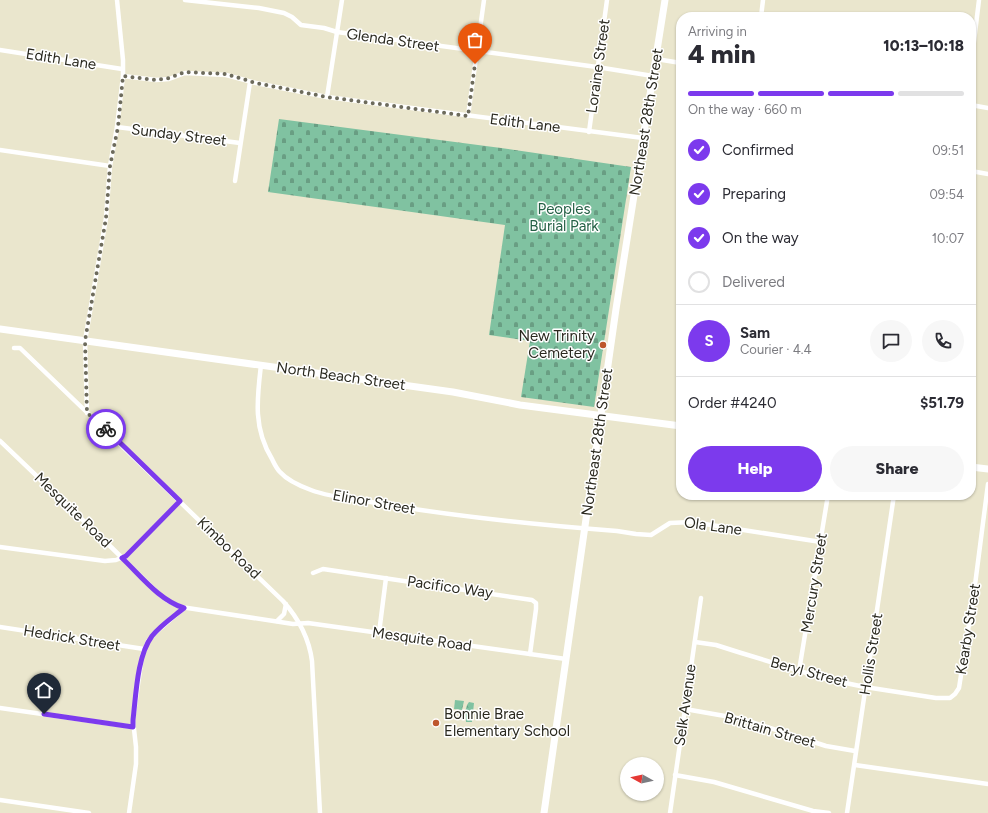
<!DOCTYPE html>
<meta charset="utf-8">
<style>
body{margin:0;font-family:Figtree,sans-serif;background:#f7f7f7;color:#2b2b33;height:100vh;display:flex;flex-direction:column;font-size:15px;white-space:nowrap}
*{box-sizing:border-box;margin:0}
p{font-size:13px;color:#7c7c81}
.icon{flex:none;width:22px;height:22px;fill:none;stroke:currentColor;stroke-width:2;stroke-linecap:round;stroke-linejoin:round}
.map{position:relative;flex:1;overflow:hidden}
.panel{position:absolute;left:676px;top:12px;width:300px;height:488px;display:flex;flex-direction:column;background:#fff;border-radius:16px;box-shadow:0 1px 3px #0004}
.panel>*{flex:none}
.needle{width:26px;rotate:278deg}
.tools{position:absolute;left:620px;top:757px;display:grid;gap:8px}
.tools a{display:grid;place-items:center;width:44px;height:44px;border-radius:50%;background:#fff;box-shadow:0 1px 3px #0004;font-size:20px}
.pin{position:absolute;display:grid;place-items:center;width:34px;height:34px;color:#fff;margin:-41px -17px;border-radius:50% 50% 50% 0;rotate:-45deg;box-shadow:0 0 4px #0007}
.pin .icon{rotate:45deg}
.courier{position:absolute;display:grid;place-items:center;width:40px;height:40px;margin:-20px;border:3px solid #7c3aed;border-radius:50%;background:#fff;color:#222;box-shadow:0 1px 5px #0007}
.overview em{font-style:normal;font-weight:800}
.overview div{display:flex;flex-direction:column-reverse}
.overview{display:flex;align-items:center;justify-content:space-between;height:68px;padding:0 12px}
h1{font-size:26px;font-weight:800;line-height:30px}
.bar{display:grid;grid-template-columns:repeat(4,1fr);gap:6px 4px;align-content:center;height:48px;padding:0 12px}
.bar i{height:5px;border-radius:3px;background:#e1e1e2}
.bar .active{background:#7c3aed}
.bar p{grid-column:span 4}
.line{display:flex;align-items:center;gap:10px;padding:0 12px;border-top:1px solid #e1e1e2}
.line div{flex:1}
.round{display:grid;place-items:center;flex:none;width:42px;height:42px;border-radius:21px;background:#f7f7f7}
ol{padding:0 12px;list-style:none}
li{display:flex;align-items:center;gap:12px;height:44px}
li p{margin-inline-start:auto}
li .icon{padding:4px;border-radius:50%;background:#7c3aed;color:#fff;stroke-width:4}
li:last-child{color:#7c7c81}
li i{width:22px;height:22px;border:2px solid #e1e1e2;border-radius:50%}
.primary-button{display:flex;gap:8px;margin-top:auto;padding:8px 12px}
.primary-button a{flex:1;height:46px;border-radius:24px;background:#7c3aed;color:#fff;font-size:16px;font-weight:800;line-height:46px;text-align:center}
.primary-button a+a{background:#f7f7f7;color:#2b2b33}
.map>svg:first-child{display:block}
.forest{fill:url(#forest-crowns)}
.cemetery{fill:url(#cemetery-stones)}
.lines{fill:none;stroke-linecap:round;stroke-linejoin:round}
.minor{stroke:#fff;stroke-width:4.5}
.secondary{stroke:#fff;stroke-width:7}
.primary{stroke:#fff;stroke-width:7}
.done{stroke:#6d6b5c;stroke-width:4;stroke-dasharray:0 7.2}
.route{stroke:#7c3aed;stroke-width:5}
.poi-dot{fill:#be572d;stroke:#fff;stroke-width:1.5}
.labels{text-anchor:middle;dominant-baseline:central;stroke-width:3;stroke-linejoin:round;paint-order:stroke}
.street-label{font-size:15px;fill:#2a291f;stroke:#fff}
.park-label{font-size:15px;fill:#256146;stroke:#fff}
.poi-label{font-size:15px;fill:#2a291f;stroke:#fff;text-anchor:end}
</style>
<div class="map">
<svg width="988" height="813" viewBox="0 0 988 813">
<defs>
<pattern id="forest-crowns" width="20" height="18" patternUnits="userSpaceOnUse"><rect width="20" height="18" fill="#80c2a1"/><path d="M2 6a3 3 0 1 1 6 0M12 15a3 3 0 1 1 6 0" fill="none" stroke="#699e83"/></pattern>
<pattern id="cemetery-stones" width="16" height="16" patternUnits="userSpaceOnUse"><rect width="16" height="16" fill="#80c2a1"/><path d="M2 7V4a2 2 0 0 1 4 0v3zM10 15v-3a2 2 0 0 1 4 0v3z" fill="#699e83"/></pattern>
</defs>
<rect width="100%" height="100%" fill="#eae6cd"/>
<g class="forest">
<polygon points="455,700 464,701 462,710 454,709"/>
<path d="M469,702L474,703L472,722H466C466,715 464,708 469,702Z"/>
</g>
<polygon class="cemetery" points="279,119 501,148 631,167 594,407 521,397 530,341 489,335 505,225 268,192"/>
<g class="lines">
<g class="minor">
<polyline points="185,0 259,8 284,13 292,17 301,25 324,28 337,32 597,67 653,76"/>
<polyline points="761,17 763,0"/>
<polyline points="0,50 122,69"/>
<polyline points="656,59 681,63"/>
<polyline points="971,66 979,0"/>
<polyline points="123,76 156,80 169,79 185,73 226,75 256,83 327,97 643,138"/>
<polyline points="327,97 342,0"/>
<polyline points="971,105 988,108"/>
<polyline points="468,116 484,0"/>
<polyline points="117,127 240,143"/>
<polyline points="589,132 607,0"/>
<polyline points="0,150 110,166"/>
<polyline points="971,171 988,174"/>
<polyline points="235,181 250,82"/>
<path d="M14,348H20L283,601C299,619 309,638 312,661L320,813"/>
<path d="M261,365C257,399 253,428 272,459C274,463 276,468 280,472C288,481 300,486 311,490C332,498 360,500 382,504C460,517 539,525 617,531L636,534L651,535L670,523L692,522L821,542"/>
<polyline points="87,413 85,341 106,218 110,166 117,127 123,76 123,60 117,0"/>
<polyline points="0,441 111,547 160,595 168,601 181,607 293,624 308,623 566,659"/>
<polyline points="0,547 105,561 116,560 126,556 180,501"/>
<polyline points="313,573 323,569 532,600 536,603 536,609 530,654"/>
<polyline points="277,621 284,614 286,604"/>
<polyline points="0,627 144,649"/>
<polyline points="379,633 386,578"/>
<polyline points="695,642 716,645 738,652 826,679 865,687 936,698 950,698 955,694 959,688 975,585 988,484"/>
<polyline points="799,671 828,495"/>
<polyline points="0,708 133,727"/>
<polyline points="685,709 742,719 826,746 855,751"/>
<polyline points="855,765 988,784"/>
<polyline points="675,775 714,782 813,811 829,813"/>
<polyline points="0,800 89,813"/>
<polyline points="129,813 136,764 136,747 133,720 142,656 148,641 156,632 184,608"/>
<polyline points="670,813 701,598"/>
<polyline points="847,813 894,495"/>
</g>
<g class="secondary">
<polyline points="0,329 453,392 520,405 681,426"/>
<polyline points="971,467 988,469"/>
</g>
<polyline class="primary" points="544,813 616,309 665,0"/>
</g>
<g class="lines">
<polyline class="done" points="106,429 87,413 85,341 106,218 110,166 118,127 123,76 156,80 169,78 185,72 226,74 256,83 327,97 468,116 475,64"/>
<path class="route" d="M44,714L133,727V720C136,695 137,656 152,636C161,625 173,617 184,608C159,600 141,576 122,558L126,556L180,501L106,429"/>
</g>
<g class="poi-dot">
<circle cx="603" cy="345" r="4"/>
<circle cx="436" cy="723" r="4"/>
</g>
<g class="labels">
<g class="street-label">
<text transform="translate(393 40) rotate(8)">Glenda Street</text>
<text transform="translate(61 59) rotate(9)">Edith Lane</text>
<text transform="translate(598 66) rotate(-82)">Loraine Street</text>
<text transform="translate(646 122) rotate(-81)">Northeast 28th Street</text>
<text transform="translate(525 123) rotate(7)">Edith Lane</text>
<text transform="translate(179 135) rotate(7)">Sunday Street</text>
<text transform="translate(341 376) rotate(8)">North Beach Street</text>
<text transform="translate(597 442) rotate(-82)">Northeast 28th Street</text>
<text transform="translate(374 502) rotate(10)">Elinor Street</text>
<text transform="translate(73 510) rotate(44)">Mesquite Road</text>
<text transform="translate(713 526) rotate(8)">Ola Lane</text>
<text transform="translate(229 548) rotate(44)">Kimbo Road</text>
<text transform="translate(814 583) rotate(-81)">Mercury Street</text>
<text transform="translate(450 587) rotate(8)">Pacifico Way</text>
<text transform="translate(968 629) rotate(-81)">Kearby Street</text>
<text transform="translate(72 638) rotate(9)">Hedrick Street</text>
<text transform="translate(422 639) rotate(8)">Mesquite Road</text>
<text transform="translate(871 654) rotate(-81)">Hollis Street</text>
<text transform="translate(809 672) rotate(15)">Beryl Street</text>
<text transform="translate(685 705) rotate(-82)">Selk Avenue</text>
<text transform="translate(770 730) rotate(16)">Brittain Street</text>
</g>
<g class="park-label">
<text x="564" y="209">Peoples<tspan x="564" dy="17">Burial Park</tspan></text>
</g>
<g class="poi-label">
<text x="595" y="336">New Trinity<tspan x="595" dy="17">Cemetery</tspan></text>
<text x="444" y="714" text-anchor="start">Bonnie Brae<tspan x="444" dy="17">Elementary School</tspan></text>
</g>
</g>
</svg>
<div class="tools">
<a><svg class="needle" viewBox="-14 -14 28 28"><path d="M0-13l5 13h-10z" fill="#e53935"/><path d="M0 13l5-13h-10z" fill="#7c7c81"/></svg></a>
</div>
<div class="pin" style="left:475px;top:64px;background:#ea580c"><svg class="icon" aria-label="bag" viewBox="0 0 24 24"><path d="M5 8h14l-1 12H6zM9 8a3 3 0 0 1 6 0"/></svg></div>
<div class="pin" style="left:44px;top:714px;background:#1f2937"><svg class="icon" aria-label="home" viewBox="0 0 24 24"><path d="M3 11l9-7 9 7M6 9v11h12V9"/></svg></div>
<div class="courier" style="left:106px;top:429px"><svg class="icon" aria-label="bike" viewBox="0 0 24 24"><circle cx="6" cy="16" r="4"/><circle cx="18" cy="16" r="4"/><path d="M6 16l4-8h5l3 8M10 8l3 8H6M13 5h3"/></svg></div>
<section class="panel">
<div class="overview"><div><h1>4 min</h1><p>Arriving in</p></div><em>10:13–10:18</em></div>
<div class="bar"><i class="active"></i><i class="active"></i><i class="active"></i><i></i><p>On the way · 660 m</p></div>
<ol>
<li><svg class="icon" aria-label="check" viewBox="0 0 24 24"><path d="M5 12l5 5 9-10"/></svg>Confirmed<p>09:51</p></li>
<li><svg class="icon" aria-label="check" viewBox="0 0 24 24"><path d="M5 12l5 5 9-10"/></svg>Preparing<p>09:54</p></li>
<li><svg class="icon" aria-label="check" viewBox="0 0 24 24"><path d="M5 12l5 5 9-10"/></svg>On the way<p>10:07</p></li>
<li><i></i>Delivered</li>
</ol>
<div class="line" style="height:72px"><b class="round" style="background:#7c3aed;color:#fff">S</b><div><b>Sam</b><p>Courier · 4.4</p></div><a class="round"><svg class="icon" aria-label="chat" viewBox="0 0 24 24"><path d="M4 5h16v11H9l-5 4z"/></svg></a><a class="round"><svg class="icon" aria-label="phone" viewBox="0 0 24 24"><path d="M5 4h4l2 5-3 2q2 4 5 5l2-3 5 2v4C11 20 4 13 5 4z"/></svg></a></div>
<div class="line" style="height:52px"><div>Order #4240</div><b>$51.79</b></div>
<div class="primary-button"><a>Help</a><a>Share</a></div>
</section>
</div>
